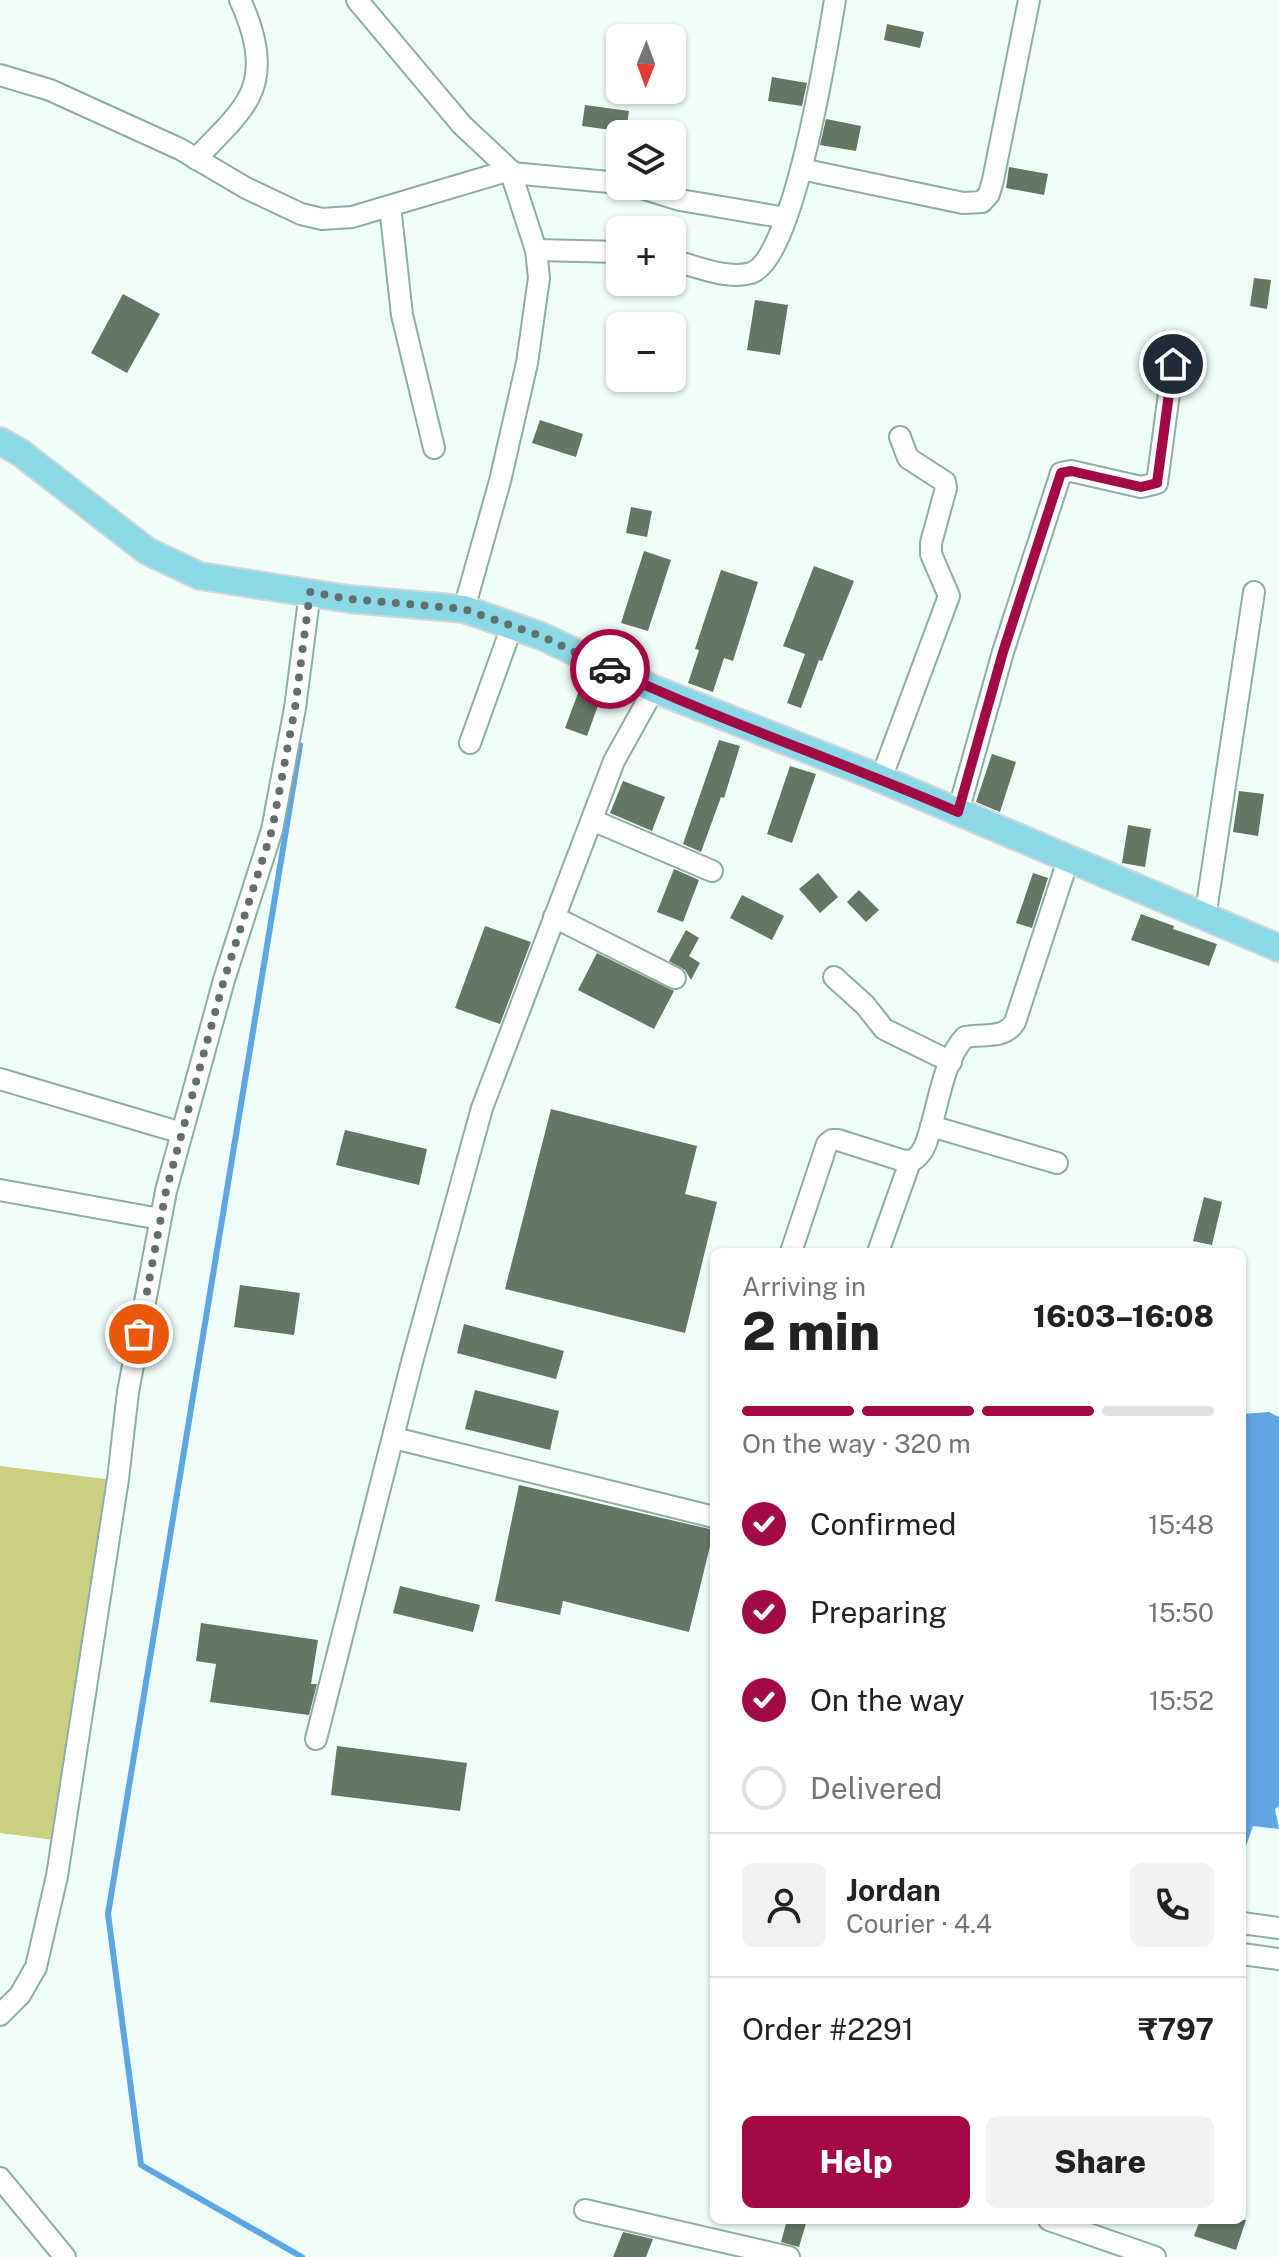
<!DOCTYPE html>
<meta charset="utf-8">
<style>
body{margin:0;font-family:"Public Sans",sans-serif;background:#f2f2f2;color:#222;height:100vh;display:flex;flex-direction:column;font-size:30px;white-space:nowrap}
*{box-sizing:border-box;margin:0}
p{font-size:26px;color:#767676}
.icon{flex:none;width:44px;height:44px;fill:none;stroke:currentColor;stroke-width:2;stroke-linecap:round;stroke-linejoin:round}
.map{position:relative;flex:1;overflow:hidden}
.drawer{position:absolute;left:710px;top:1248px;width:536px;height:976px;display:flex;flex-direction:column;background:#fff;border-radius:12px;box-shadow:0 2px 6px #0004}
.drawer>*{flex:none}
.needle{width:52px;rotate:181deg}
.fabs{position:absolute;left:606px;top:24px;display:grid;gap:16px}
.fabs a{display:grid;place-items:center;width:80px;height:80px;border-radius:12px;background:#fff;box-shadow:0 2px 6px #0004;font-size:40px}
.pin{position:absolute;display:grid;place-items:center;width:68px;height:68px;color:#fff;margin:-34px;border:4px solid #fff;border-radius:50%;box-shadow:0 2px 8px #0007}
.courier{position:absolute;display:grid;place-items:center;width:80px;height:80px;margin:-40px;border:6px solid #a30a45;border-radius:50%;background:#fff;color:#222;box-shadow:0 2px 10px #0007}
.headline em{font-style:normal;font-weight:800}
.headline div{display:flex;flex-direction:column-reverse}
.headline{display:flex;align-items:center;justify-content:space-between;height:136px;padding:0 32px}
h1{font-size:52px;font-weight:800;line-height:60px}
.bar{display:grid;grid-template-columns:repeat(4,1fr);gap:12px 8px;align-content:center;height:96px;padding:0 32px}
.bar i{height:10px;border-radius:6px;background:#e0e0e0}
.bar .active{background:#a30a45}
.bar p{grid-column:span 4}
.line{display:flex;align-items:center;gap:20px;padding:0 32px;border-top:2px solid #e0e0e0}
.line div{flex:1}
.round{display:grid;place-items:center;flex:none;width:84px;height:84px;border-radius:12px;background:#f2f2f2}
ol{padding:0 32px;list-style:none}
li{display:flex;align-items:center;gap:24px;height:88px}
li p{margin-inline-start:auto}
li .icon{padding:8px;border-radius:50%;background:#a30a45;color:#fff;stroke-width:4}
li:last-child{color:#767676}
li i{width:44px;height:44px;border:4px solid #e0e0e0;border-radius:50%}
.action{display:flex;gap:16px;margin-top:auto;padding:16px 32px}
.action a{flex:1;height:92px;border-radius:12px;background:#a30a45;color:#fff;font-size:32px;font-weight:800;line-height:92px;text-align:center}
.action a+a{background:#f2f2f2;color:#222}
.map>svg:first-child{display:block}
.green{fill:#cccf81}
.water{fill:#5ea6e3}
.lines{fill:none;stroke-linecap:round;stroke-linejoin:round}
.stream{stroke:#5ea6e3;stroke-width:6}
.building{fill:#637762}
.minor-casing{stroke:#8caea5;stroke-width:24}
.major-casing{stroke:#d5d7d7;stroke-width:30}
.minor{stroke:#fff;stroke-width:20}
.major{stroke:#8bd9e7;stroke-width:26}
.done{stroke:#62706d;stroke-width:8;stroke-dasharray:0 14.4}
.route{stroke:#a30a45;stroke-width:10}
</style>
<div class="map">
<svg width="1279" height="2257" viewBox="0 0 1279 2257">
<rect width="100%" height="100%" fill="#f0fefb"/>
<polygon class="green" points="0,1466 114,1480 62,1841 0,1833"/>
<polygon class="water" points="1269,1412 1279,1417 1279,1806 1275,1809 1279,1829 1253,1826 1246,1846 1242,1849 1242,1414"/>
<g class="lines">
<polyline class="stream" points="300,745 108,1914 141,2165 302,2257"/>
</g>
<g class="building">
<polygon points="887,24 924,32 920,48 884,40"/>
<polygon points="772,77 807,83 802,106 768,101"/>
<polygon points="585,105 629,111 626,132 582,126"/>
<polygon points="826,119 861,126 856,151 820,145"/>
<polygon points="1009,167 1048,174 1044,195 1006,188"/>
<polygon points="1254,278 1271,280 1267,309 1250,306"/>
<polygon points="123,294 160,314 127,373 91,353"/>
<polygon points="755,300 788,305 780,355 747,350"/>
<polygon points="540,420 583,434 576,457 532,443"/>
<polygon points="631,507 652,511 647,537 626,533"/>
<polygon points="644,551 671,560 648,631 621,623"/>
<polygon points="814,566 854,581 822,661 819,660 801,708 787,703 805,654 783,646"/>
<polygon points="721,570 758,582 733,661 724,658 713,692 688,683 699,650 695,649"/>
<polygon points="584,677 605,686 587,736 565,728"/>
<polygon points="719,740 740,746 724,798 721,797 701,852 683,844"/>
<polygon points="992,754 1016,762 1000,812 976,802"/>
<polygon points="790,766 816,774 792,843 767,834"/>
<polygon points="623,781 665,797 652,831 610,813"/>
<polygon points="1239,791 1264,794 1258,836 1233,832"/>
<polygon points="1128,825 1151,829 1145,867 1122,863"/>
<polygon points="674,869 699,880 683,922 657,912"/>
<polygon points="818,873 838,897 820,913 799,889"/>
<polygon points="1033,873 1048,878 1032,928 1016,923"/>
<polygon points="859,890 879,910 866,922 847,902"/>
<polygon points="742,895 784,916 772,940 730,918"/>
<polygon points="1141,914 1174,926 1173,929 1217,944 1209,966 1131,940"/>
<polygon points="485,926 531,942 500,1024 455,1008"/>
<polygon points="686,930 699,938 689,956 700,963 691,980 685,970 669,961"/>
<polygon points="597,953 674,991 654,1029 578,990"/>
<polygon points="551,1109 697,1146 685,1194 717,1202 685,1333 505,1289"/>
<polygon points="345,1130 427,1149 419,1185 336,1165"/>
<polygon points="1204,1197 1222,1202 1212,1245 1193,1241"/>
<polygon points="240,1285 300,1293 294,1335 234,1327"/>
<polygon points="464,1324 564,1351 556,1379 457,1353"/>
<polygon points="475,1390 559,1411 550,1450 465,1429"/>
<polygon points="519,1485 714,1530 689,1632 563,1601 560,1615 495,1601"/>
<polygon points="400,1586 480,1605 473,1632 393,1613"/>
<polygon points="201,1623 318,1640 311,1684 317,1684 309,1715 210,1702 216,1664 196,1661"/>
<polygon points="337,1746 467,1763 460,1811 331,1795"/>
<polygon points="787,2220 807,2220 799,2247 781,2242"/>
<polygon points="1200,2220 1246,2220 1236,2250 1194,2236"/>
<polygon points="623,2232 653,2239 646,2257 613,2257"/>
</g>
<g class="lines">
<defs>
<g id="minor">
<polyline points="357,0 462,125 510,170 536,250 539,278 527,363 500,481 464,609"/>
<polyline points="0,75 50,90 180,149 246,188 301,214 322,219 352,217 510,170"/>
<path d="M196,159C213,140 237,120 249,97C265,67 253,28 240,0"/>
<polyline points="801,169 963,203 982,202 989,194 993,180 1029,0"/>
<polyline points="511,173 620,183"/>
<polyline points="635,186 680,200 786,218"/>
<polyline points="390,206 402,315 434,448"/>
<polyline points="536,250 620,252"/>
<path d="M672,260C695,266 727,280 751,273C794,259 827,47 835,0"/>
<polyline points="470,743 512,626"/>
<polyline points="881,779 949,596 931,554 931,543 946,488 945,482 908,458 900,437"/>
<polyline points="958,812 1003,652 1061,473 1071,471 1141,487 1157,483 1173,364"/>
<polyline points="592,820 712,871"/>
<polyline points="554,917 675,978"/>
<polyline points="1205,918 1254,592"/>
<polyline points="834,977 865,1005 884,1029 951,1062"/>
<polyline points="0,1079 182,1133"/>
<polyline points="931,1126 1057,1163"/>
<polyline points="0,1190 160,1219"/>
<path d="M791,1252L827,1144L832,1140H838L901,1160C908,1161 913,1162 918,1156C926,1149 928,1136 931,1127C939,1099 945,1058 965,1037C984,1033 1004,1040 1015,1022L1068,860"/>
<polyline points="878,1252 910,1162"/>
<polyline points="394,1438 714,1517"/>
<polyline points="316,1739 412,1362 482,1108 614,761 654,689"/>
<polyline points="1242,1923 1279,1928"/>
<polyline points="1242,1954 1279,1959"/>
<polyline points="0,2015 20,1995 36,1967 57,1876 118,1479 128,1392 166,1191 224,980 272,830 295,708 310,592"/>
<polyline points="0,2178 65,2257"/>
<polyline points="585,2210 789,2257"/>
<polyline points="1049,2220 1155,2257"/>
</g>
<polyline id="major" points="0,441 21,453 147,551 200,576 349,599 464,609 541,636 654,689 867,773 1279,948"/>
</defs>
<use href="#minor" class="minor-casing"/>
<use href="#major" class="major-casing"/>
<use href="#minor" class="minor"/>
<use href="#major" class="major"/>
</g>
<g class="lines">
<polyline class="done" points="139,1334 166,1191 224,980 272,830 295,708 310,592 349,599 464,609 541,636 610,669"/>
<path class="route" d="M610,669C723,722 843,762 958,812L1003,652L1061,473L1071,471L1141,487L1157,483L1173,364"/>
</g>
</svg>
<div class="fabs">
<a><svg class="needle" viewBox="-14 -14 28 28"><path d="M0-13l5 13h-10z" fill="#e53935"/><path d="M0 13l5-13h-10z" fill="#767676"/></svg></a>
<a><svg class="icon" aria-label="layers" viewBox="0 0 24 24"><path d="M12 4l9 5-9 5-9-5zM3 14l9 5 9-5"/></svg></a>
<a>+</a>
<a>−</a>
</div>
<div class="pin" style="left:139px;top:1334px;background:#ea580c"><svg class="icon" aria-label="bag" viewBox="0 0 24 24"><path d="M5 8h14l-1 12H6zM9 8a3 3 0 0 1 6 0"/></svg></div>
<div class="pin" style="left:1173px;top:364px;background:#1f2937"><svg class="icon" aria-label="home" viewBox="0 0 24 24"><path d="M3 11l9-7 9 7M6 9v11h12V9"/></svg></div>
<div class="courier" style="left:610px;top:669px"><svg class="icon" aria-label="car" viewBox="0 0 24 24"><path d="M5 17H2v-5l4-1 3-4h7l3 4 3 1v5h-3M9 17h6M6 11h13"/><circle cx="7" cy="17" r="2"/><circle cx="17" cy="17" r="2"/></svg></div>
<section class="drawer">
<div class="headline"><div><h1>2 min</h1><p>Arriving in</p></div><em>16:03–16:08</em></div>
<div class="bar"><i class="active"></i><i class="active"></i><i class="active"></i><i></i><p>On the way · 320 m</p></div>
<ol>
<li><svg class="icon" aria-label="check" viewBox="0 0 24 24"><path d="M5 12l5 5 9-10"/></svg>Confirmed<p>15:48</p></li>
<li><svg class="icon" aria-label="check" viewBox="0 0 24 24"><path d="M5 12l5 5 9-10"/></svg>Preparing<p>15:50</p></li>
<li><svg class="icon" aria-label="check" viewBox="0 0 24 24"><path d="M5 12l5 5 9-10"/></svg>On the way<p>15:52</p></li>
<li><i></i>Delivered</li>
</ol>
<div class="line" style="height:144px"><a class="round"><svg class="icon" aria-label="person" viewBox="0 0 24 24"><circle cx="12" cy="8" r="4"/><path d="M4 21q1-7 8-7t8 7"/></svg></a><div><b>Jordan</b><p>Courier · 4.4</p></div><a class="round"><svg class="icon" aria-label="phone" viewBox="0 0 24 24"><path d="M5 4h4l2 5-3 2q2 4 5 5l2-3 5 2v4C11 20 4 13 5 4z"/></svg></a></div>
<div class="line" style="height:104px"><div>Order #2291</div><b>₹797</b></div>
<div class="action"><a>Help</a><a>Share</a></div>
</section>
</div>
